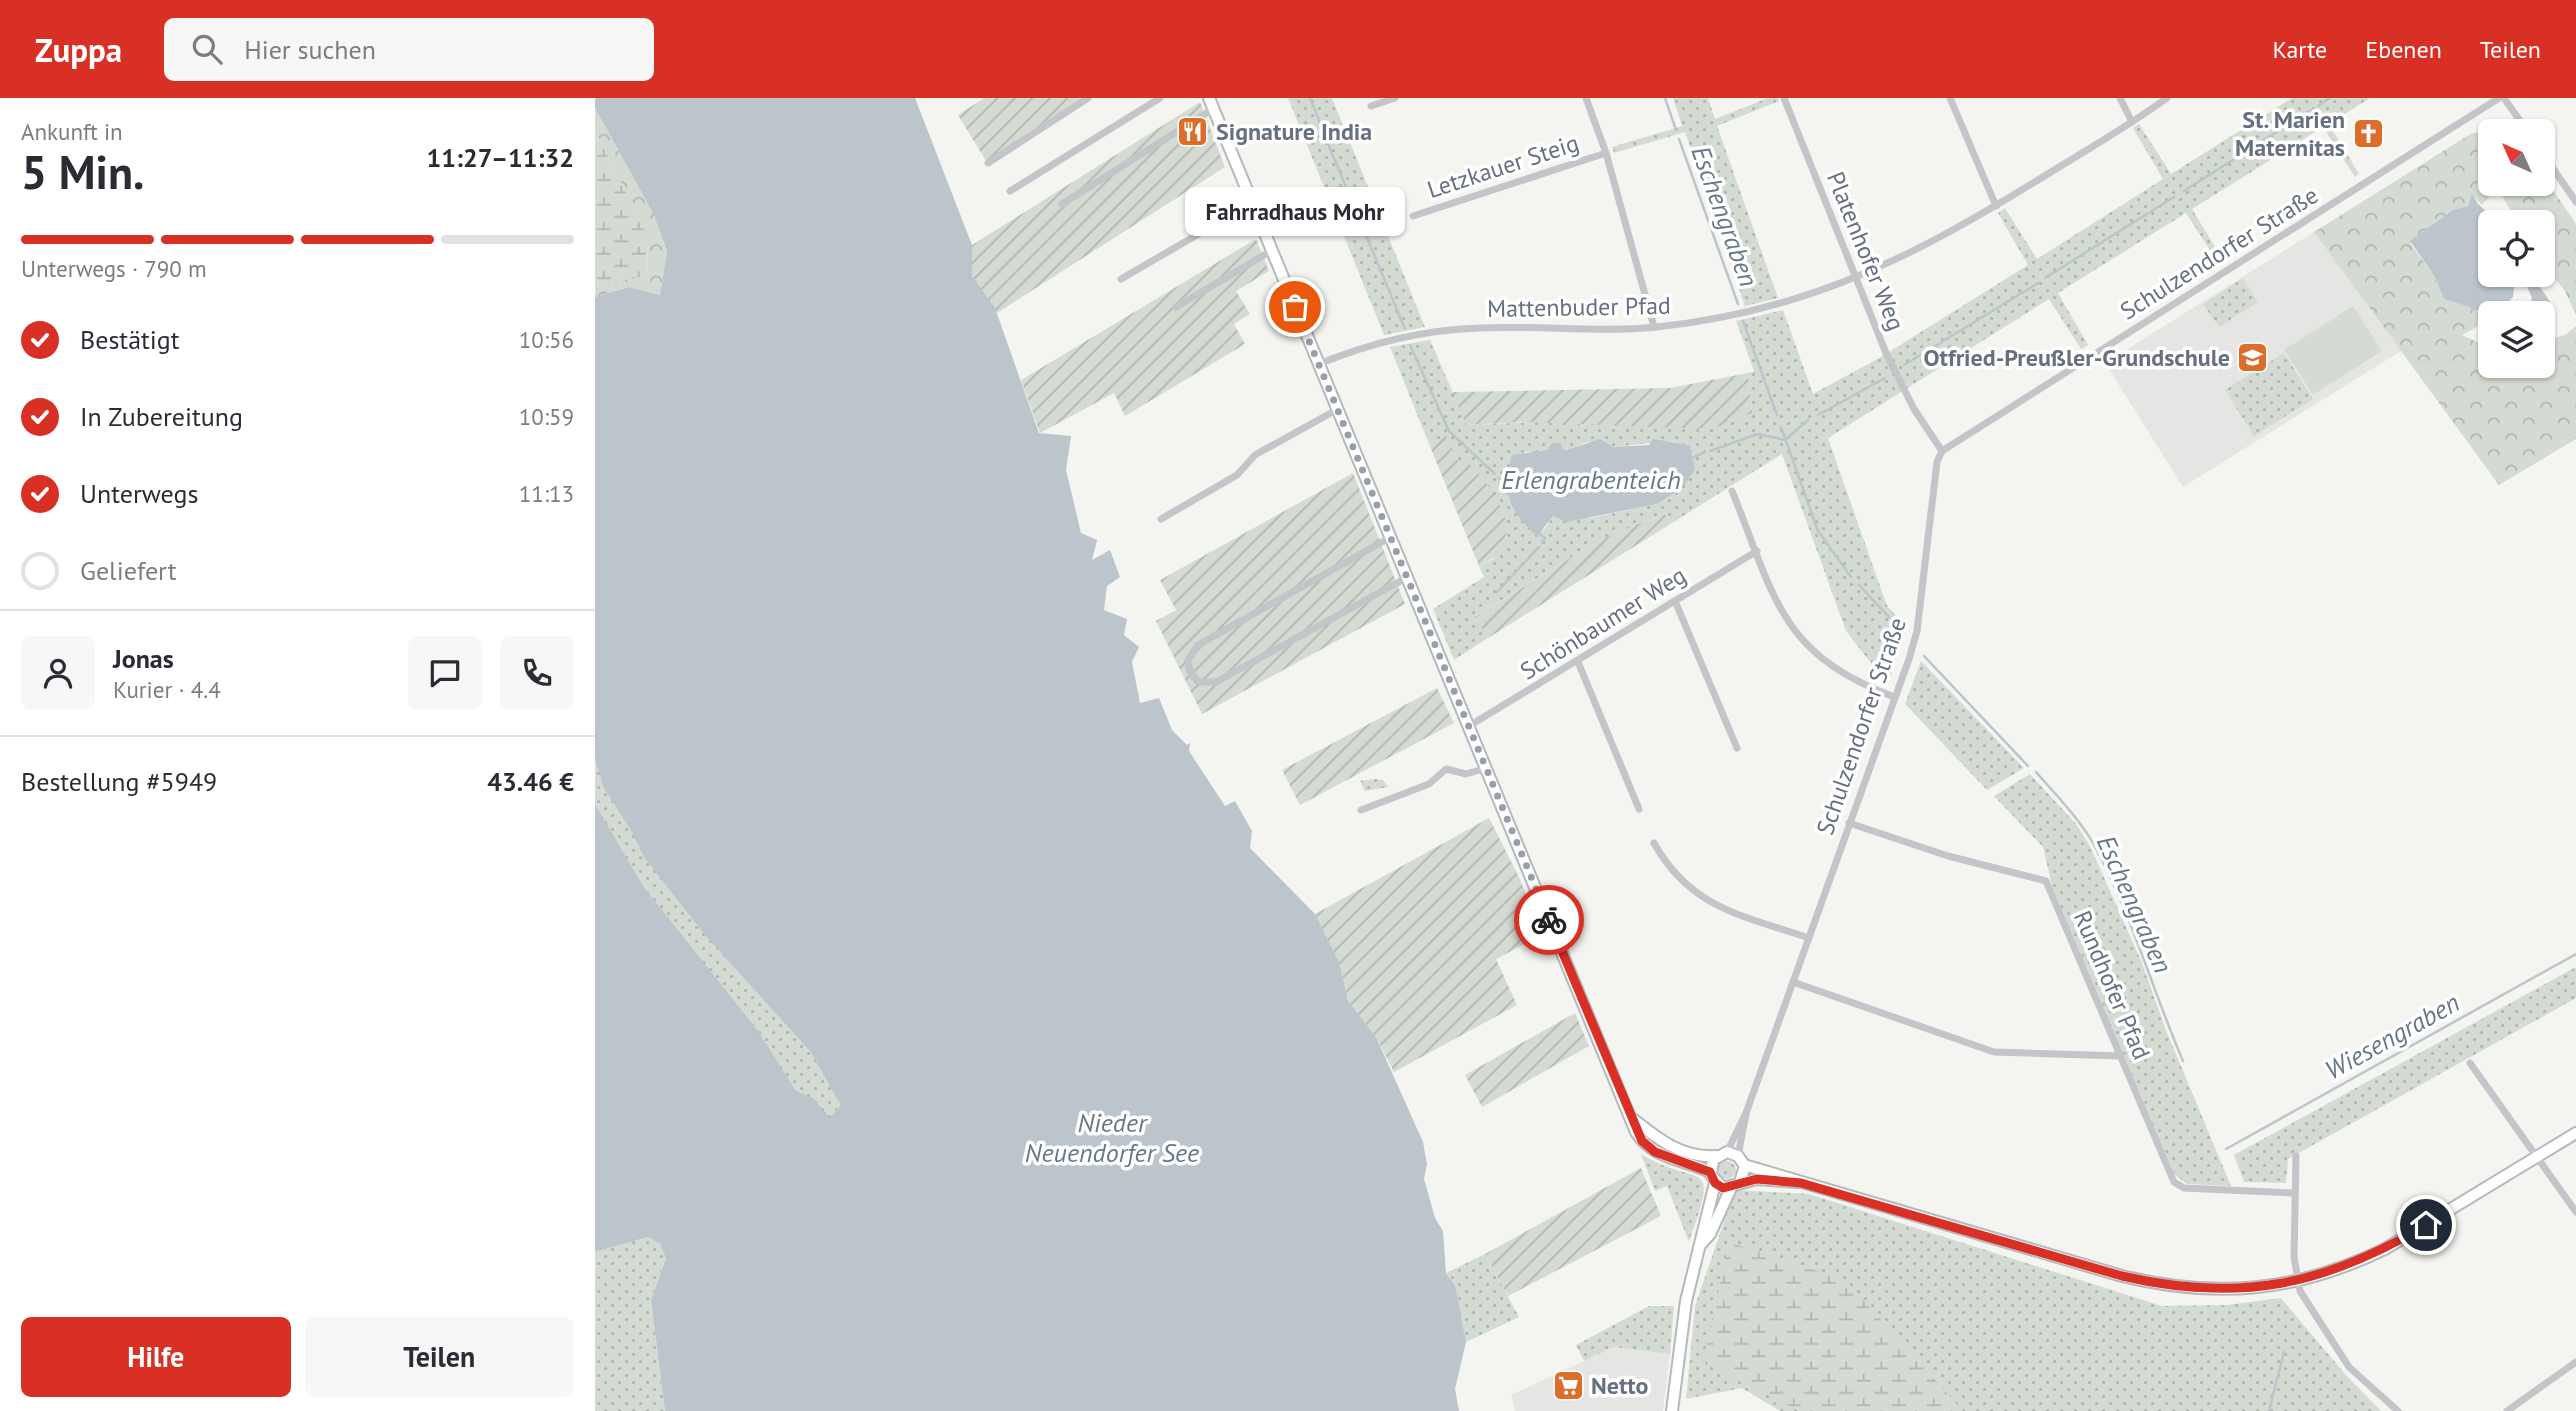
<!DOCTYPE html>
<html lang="de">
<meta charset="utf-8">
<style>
body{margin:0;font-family:"PT Sans",sans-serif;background:#f7f7f7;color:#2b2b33;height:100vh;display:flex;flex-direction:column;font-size:26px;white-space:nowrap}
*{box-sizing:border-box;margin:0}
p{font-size:23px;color:#7c7c81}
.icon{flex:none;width:38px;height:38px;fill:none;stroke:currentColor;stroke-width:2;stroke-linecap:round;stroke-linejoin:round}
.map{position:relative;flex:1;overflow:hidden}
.panel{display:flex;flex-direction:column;background:#fff;width:595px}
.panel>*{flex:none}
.needle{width:46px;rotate:315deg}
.controls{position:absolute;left:1883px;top:21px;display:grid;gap:14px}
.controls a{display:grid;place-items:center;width:77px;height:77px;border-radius:10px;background:#fff;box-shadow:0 2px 5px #0004;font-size:35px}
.pin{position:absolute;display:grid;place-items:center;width:60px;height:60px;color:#fff;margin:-30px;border:4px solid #fff;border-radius:50%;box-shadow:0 2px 7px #0007}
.courier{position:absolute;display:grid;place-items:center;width:70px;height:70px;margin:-35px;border:5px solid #d93025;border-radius:50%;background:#fff;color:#222;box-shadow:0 2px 9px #0007}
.bubble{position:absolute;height:49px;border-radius:10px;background:#fff;box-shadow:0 2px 5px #0004;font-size:23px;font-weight:700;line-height:49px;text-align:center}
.overview em{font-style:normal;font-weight:700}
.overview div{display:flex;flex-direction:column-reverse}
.overview{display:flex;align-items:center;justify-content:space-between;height:119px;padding:0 21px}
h1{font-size:46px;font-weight:700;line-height:52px}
.bar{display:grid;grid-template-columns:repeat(4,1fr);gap:10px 7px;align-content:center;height:84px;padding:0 21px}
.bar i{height:9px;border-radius:5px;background:#e1e1e2}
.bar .current{background:#d93025}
.bar p{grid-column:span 4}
.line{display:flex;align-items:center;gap:18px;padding:0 21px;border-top:2px solid #e1e1e2}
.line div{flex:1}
.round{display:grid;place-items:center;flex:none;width:74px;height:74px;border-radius:10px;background:#f7f7f7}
ol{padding:0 21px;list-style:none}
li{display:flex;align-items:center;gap:21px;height:77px}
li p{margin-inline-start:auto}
li .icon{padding:7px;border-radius:50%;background:#d93025;color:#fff;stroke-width:4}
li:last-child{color:#7c7c81}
li i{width:38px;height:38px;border:4px solid #e1e1e2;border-radius:50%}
.primary-button{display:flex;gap:14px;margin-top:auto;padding:14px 21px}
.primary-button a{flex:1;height:80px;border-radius:10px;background:#d93025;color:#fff;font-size:28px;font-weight:700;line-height:80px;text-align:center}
.primary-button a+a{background:#f7f7f7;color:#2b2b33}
header{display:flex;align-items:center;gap:42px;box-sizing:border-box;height:98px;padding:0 35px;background:#d93025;color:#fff}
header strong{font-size:33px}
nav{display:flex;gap:38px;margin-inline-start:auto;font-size:24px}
.search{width:490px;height:63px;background:#f7f7f7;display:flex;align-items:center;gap:18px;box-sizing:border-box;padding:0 24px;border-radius:10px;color:#7c7c81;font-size:26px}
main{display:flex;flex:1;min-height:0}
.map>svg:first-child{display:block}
.built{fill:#e5e6e4}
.grass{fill:url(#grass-dots);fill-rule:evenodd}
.forest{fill:url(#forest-crowns)}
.wetland{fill:url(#wetland-marsh)}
.garden{fill:url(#garden-furrows)}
.pitch{fill:#d4dbd2}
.water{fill:#bbc5cb}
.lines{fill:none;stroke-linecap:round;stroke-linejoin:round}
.stream{stroke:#bbc5cb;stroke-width:2.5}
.secondary-casing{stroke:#b5b8bd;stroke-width:14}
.street{stroke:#c3c5c9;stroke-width:7}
.secondary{stroke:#fff;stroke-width:10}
.done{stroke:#979fa8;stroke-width:7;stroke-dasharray:0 12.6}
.route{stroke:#d93025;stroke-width:9}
.labels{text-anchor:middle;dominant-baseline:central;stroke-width:7;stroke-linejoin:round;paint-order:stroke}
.poi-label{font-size:24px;font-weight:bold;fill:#657081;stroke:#fff;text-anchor:end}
.street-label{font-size:24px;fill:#657081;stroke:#fff}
.water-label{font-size:26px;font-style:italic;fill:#657885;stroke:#fff}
</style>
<header>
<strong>Zuppa</strong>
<div class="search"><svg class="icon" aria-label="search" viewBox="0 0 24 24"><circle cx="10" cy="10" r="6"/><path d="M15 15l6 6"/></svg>Hier suchen</div>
<nav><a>Karte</a><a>Ebenen</a><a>Teilen</a></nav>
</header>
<main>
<section class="panel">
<div class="overview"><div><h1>5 Min.</h1><p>Ankunft in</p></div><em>11:27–11:32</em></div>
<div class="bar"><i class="current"></i><i class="current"></i><i class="current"></i><i></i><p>Unterwegs · 790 m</p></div>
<ol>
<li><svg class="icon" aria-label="check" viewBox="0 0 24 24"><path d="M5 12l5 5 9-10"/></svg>Bestätigt<p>10:56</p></li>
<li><svg class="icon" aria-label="check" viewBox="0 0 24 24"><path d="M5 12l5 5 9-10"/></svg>In Zubereitung<p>10:59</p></li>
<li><svg class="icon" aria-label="check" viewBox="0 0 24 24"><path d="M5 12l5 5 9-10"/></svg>Unterwegs<p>11:13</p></li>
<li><i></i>Geliefert</li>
</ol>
<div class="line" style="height:126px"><a class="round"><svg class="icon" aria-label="person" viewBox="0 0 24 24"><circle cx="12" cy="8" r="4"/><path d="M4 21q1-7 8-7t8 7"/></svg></a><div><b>Jonas</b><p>Kurier · 4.4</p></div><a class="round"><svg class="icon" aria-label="chat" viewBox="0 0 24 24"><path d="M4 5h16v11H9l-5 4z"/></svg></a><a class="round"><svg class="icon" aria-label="phone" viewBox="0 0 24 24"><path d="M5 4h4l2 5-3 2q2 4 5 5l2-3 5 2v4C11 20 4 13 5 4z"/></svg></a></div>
<div class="line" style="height:91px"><div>Bestellung #5949</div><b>43.46 €</b></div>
<div class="primary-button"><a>Hilfe</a><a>Teilen</a></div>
</section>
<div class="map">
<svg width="1981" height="1313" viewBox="0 0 1981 1313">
<defs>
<pattern id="grass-dots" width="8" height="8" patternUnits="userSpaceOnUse" patternTransform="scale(1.75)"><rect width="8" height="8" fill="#d4dbd2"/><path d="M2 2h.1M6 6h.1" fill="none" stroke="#b0b6b0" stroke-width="1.8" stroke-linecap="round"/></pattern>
<pattern id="forest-crowns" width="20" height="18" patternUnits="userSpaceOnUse" patternTransform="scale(1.75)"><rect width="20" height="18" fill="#d4dbd2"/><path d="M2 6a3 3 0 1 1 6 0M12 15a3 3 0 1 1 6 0" fill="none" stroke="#b0b6b0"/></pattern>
<pattern id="wetland-marsh" width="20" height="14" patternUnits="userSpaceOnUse" patternTransform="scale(1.75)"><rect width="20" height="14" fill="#d4dbd2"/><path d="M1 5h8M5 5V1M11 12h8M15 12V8" fill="none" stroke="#b0b6b0"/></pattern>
<pattern id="garden-furrows" width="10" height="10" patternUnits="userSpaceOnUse" patternTransform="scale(1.75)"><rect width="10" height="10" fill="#d4dbd2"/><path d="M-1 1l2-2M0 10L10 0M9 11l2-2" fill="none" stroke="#b0b6b0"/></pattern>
</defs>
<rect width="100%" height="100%" fill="#f4f5f1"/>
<g class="built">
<polygon points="1719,134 1806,253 1588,389 1510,265"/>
<polygon points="1019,1249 1075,1256 1068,1313 920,1313 916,1297"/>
</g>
<g class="grass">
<polygon points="693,0 737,0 830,229 789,237"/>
<polygon points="1078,0 1113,0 1120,21 1173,0 1183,0 1184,3 1122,28 1183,200 1150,208 1090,34 1019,55 1017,49 1087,28"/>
<path d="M1697,0H1775L1734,26L1764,76L1760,79L1728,29L1597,111L1628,162L1623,165L1591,115L1463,195L1493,247L1486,251L1454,201L1233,340L1292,508L1311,529L1293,587L1251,533L1187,356L1077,425L1069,415L1003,443L881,518L893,540L859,562L838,511L889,479L884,468L897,462L912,438L864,365L851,339L834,346L795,249L835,242L872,327L1157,315L1153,275L1159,273L1141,223L1188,212L1218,296L1286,259L1433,167L1403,115L1410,110L1442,161L1568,81L1538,30L1544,26L1576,76ZM1074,343L1095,347L1100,371L1062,406L995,420L958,418L948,434L929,354H969L992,344L1018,349Z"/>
<polygon points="1648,180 1663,204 1624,229 1608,206"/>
<polygon points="1689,255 1718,301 1659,338 1630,292"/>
<polygon points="1326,563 1429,670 1392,692 1310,606"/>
<polygon points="0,595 257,994 248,1025 221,1026 39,783 0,713"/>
<polygon points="1435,676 1482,727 1495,748 1547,865 1571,932 1636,1088 1592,1086 1580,1077 1457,788 1448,749 1399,698"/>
<polygon points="780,681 788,682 793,689 770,693 765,683"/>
<polygon points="1981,869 1981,900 1693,1061 1691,1085 1649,1084 1639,1057"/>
<path d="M1046,1056C1105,1092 1126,1055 1094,1144L1072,1088L1060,1093Z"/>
<circle cx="1132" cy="1072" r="9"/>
<polygon points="1140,1092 1214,1096 1567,1208 1632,1207 1686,1200 1750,1276 1786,1313 1185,1313 1147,1290 1091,1301 1100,1208"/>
<polygon points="53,1139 65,1146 71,1159 56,1202 70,1313 0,1313 0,1154"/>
<polygon points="890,1156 924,1219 871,1244 859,1188 851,1175"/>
<polygon points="1054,1208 1079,1208 1075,1256 1019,1249 989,1263 981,1247"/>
</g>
<g class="forest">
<polygon points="0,10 59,117 72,155 65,197 34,189 0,199 0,186 52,178 53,141 0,32"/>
<path d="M1877,35H1888C1897,47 1898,83 1896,97L1887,107L1880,100L1875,101L1873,108L1858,112L1815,145L1840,179L1849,201L1895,216L1894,222L1867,237L1895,250V268H1948V243L1970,237L1981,228V341L1904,387L1719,134Z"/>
<polygon points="1948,77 1981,126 1981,217 1970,193 1948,166 1948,124 1922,124 1903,91 1902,86 1948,86"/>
</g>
<g class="wetland">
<polygon points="0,32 53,140 52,178 0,186"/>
<polygon points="1134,1144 1250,1182 1368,1313 1204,1313 1108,1265"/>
</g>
<g class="garden">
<polygon points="389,0 489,0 391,63 363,17"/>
<polygon points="605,4 630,69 402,215 377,178 377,147"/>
<polygon points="661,141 674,173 641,193 655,216 639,226 650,246 530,318 519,295 445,335 426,282"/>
<polygon points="1153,275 1157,315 1117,331 928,324 872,327 857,294 1075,290"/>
<path d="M851,338L864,365L870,362C899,388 939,445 884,468L834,346Z"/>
<polygon points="758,375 810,506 607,616 561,523 581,512 565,482"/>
<polygon points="1069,415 1077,425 893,540 880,519 1003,443"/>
<polygon points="842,590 859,625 705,707 687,672"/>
<polygon points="894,720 925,781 947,837 901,861 922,907 799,974 781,939 753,903 744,864 720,816"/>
<polygon points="980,915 994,948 887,1009 870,977"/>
<polygon points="1046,1070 1066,1118 913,1198 890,1156"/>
</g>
<polygon class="pitch" points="1758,208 1787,253 1718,297 1689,252"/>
<g class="water">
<polygon points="0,0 320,0 377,147 377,178 400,210 444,335 476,338 471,372 486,435 502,442 497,462 515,452 525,479 512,488 509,512 532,521 529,537 544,549 537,564 545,605 564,600 577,632 592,647 595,645 594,653 630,708 640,703 657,733 655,750 720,816 744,864 753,903 781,939 828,1044 832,1066 829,1081 840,1120 848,1133 851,1175 860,1188 871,1244 860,1291 864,1313 70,1313 56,1202 71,1160 65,1146 53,1139 0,1154 0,706 48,788 163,933 201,993 218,1000 235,1020 246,1007 215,953 110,837 49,759 37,734 9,690 0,661 0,199 34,189 65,197 72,154 59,117 0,10"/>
<polygon points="1877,96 1883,106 1903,124 1895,124 1895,177 1921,177 1918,199 1905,212 1895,216 1849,201 1840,179 1815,143 1858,112 1873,108"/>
<polygon points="1927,178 1938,179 1956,205 1951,221 1948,222 1948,215 1933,215 1937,200"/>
<path d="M1005,341L1018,349L1054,347L1058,341L1095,347L1100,371L1088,389L1062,406L971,424L958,418L942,439C915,412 905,395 917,357L952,352L957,345H965L969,353Z"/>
</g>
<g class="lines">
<g class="stream">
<polyline points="715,0 728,32"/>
<polyline points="1070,0 1081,32"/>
<polyline points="1723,8 1735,0"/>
<polyline points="731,41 810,231"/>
<polyline points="1084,41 1143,206"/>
<polyline points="1589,93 1716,12"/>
<polyline points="1450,180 1579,99"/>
<polyline points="1148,223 1182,317"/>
<polyline points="815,247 854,333 900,376"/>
<polyline points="1309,267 1443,185"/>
<polyline points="1223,317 1290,280"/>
<polyline points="1186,329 1223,433 1256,479"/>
<polyline points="1115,353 1163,336 1190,342 1213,322"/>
<polyline points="1099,359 1110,354"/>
<polyline points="903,380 910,384"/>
<polyline points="945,436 950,440 947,445"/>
<polyline points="1264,487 1308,534"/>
<polyline points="902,494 944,449"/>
<polyline points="1329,558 1433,668"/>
<path d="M1441,674C1461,697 1483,719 1498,745C1536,814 1557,891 1588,963"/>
<polyline points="1631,1051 1981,856"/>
<polyline points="1674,1313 1689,1254"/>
</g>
<defs>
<g id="secondary">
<path d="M614,0L1041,1034C1057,1061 1089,1061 1115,1074"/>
<path d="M1038,1021C1064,1042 1087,1060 1121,1058"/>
<path d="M1149,1067L1527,1178C1622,1201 1701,1194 1790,1151L1981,1035"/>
<polyline points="1145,1084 1150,1068 1143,1058 1132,1054 1118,1062 1116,1077 1128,1090 1162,1081 1202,1084"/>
<polyline points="1107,1145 1115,1136 1136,1090"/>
<polyline points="1077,1313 1091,1203 1120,1085"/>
</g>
</defs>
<use href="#secondary" class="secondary-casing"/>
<g class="street">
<polyline points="991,0 1011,55 1059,229"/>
<polyline points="1189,0 1291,255 1319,311 1347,353"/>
<polyline points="1355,0 1401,108"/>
<polyline points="1525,0 1537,24"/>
<polyline points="1909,0 1932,33"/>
<polyline points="776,8 800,0"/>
<polyline points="1948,56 1981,104"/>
<polyline points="393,65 493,0"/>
<polyline points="415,93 565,0"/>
<polyline points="467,106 618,11"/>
<polyline points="818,118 1011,55"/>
<polyline points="526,181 657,105"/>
<polyline points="581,209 676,153"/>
<path d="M724,266C775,245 828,232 883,230C943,227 1003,235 1062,229C1217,213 1327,154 1456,74C1495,50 1535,27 1572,0"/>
<path d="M1137,393C1180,498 1183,555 1299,599"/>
<polyline points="566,421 642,377 660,357 743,311"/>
<polyline points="796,439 603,547 593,562 595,573 603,584 621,584 813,479"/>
<polyline points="1080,503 1142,650"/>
<polyline points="983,564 1044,711"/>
<polyline points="874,628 1162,453"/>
<polyline points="766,712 834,686 851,671 871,676 892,670"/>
<polyline points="1254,725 1353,758 1451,783 1579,1084 1589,1090 1699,1095"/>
<path d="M1059,745C1095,810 1148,818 1214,840"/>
<polyline points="1198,884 1399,954 1525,958"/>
<polyline points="1875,965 1981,1114"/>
<polyline points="1132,1054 1151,1015 1314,561 1322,533 1342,364 1347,353 1904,0"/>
<polyline points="1143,1058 1151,1016"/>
<polyline points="1701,1058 1699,1159 1705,1193 1754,1269 1803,1313"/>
<polyline points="1912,1313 1981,1264"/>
</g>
<use href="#secondary" class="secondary"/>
</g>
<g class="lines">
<polyline class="done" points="700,209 954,822"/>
<path class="route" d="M954,822L1047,1043L1060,1054L1115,1074L1120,1085L1128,1090L1162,1081L1206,1085L1527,1178C1643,1205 1729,1188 1831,1127"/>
</g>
<defs>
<symbol id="restaurant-square" viewBox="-11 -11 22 22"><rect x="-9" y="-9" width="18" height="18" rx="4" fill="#dc6d2a" stroke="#fff"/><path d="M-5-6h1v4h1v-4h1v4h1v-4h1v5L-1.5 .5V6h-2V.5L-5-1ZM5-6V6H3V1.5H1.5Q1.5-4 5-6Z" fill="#fff"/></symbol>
<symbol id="church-square" viewBox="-11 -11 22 22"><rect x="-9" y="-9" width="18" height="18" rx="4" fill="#dc6d2a" stroke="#fff"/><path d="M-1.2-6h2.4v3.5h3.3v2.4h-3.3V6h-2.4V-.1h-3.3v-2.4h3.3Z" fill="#fff"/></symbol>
<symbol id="school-square" viewBox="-11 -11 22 22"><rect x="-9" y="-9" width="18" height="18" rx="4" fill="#dc6d2a" stroke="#fff"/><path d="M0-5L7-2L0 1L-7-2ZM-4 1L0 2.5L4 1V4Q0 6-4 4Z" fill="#fff"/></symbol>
<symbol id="supermarket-square" viewBox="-11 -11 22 22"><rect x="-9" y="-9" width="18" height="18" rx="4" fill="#dc6d2a" stroke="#fff"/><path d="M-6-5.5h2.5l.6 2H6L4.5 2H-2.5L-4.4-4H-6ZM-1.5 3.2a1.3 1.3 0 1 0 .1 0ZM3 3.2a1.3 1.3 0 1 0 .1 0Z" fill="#fff"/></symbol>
</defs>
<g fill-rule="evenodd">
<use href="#restaurant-square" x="580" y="16" width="35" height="35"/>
<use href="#church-square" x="1756" y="18" width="35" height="35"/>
<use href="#school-square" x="1640" y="242" width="35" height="35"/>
<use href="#supermarket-square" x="956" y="1270" width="35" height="35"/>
</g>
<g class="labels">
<g class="poi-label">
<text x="1750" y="21">St. Marien<tspan x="1750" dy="28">Maternitas</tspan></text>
<text x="621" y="33" text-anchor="start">Signature India</text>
<text x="1635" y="259">Otfried-Preußler-Grundschule</text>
<text x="996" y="1287" text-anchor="start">Netto</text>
</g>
<g class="street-label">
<text transform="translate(908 68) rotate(-18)">Letzkauer Steig</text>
<text transform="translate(1271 153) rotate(68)">Platenhofer Weg</text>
<text transform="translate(1624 155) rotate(-32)">Schulzendorfer Straße</text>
<text transform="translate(984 209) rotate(-1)">Mattenbuder Pfad</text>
<text transform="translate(1008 525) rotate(-32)">Schönbaumer Weg</text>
<text transform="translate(1266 628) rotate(-71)">Schulzendorfer Straße</text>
<text transform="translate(1517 887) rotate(67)">Rundhofer Pfad</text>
</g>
<g class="water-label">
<text transform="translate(1130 118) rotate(70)">Eschengraben</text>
<text x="996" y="381">Erlengrabenteich</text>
<text transform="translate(1540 806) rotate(66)">Eschengraben</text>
<text transform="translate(1797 938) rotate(-29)">Wiesengraben</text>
<text x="517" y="1024">Nieder<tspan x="517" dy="30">Neuendorfer See</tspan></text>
</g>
</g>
</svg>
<div class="controls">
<a><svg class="needle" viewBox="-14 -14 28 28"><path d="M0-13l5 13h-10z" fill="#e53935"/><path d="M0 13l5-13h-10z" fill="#7c7c81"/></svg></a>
<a><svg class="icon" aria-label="locate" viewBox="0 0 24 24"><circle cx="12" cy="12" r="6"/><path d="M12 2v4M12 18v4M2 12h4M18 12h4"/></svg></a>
<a><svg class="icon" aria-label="layers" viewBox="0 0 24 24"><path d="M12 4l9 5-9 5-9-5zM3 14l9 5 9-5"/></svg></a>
</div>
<div class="pin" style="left:700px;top:209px;background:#ea580c"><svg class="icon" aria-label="bag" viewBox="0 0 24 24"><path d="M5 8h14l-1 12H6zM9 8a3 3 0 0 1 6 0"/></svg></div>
<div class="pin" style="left:1831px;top:1127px;background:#1f2937"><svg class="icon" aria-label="home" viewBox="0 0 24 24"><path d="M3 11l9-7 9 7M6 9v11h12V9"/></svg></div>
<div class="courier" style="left:954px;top:822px"><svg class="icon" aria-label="bike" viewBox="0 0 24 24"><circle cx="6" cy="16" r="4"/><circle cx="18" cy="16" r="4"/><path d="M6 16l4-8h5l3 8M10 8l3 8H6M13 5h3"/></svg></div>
<div class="bubble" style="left:590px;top:89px;width:220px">Fahrradhaus Mohr</div>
</div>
</main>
